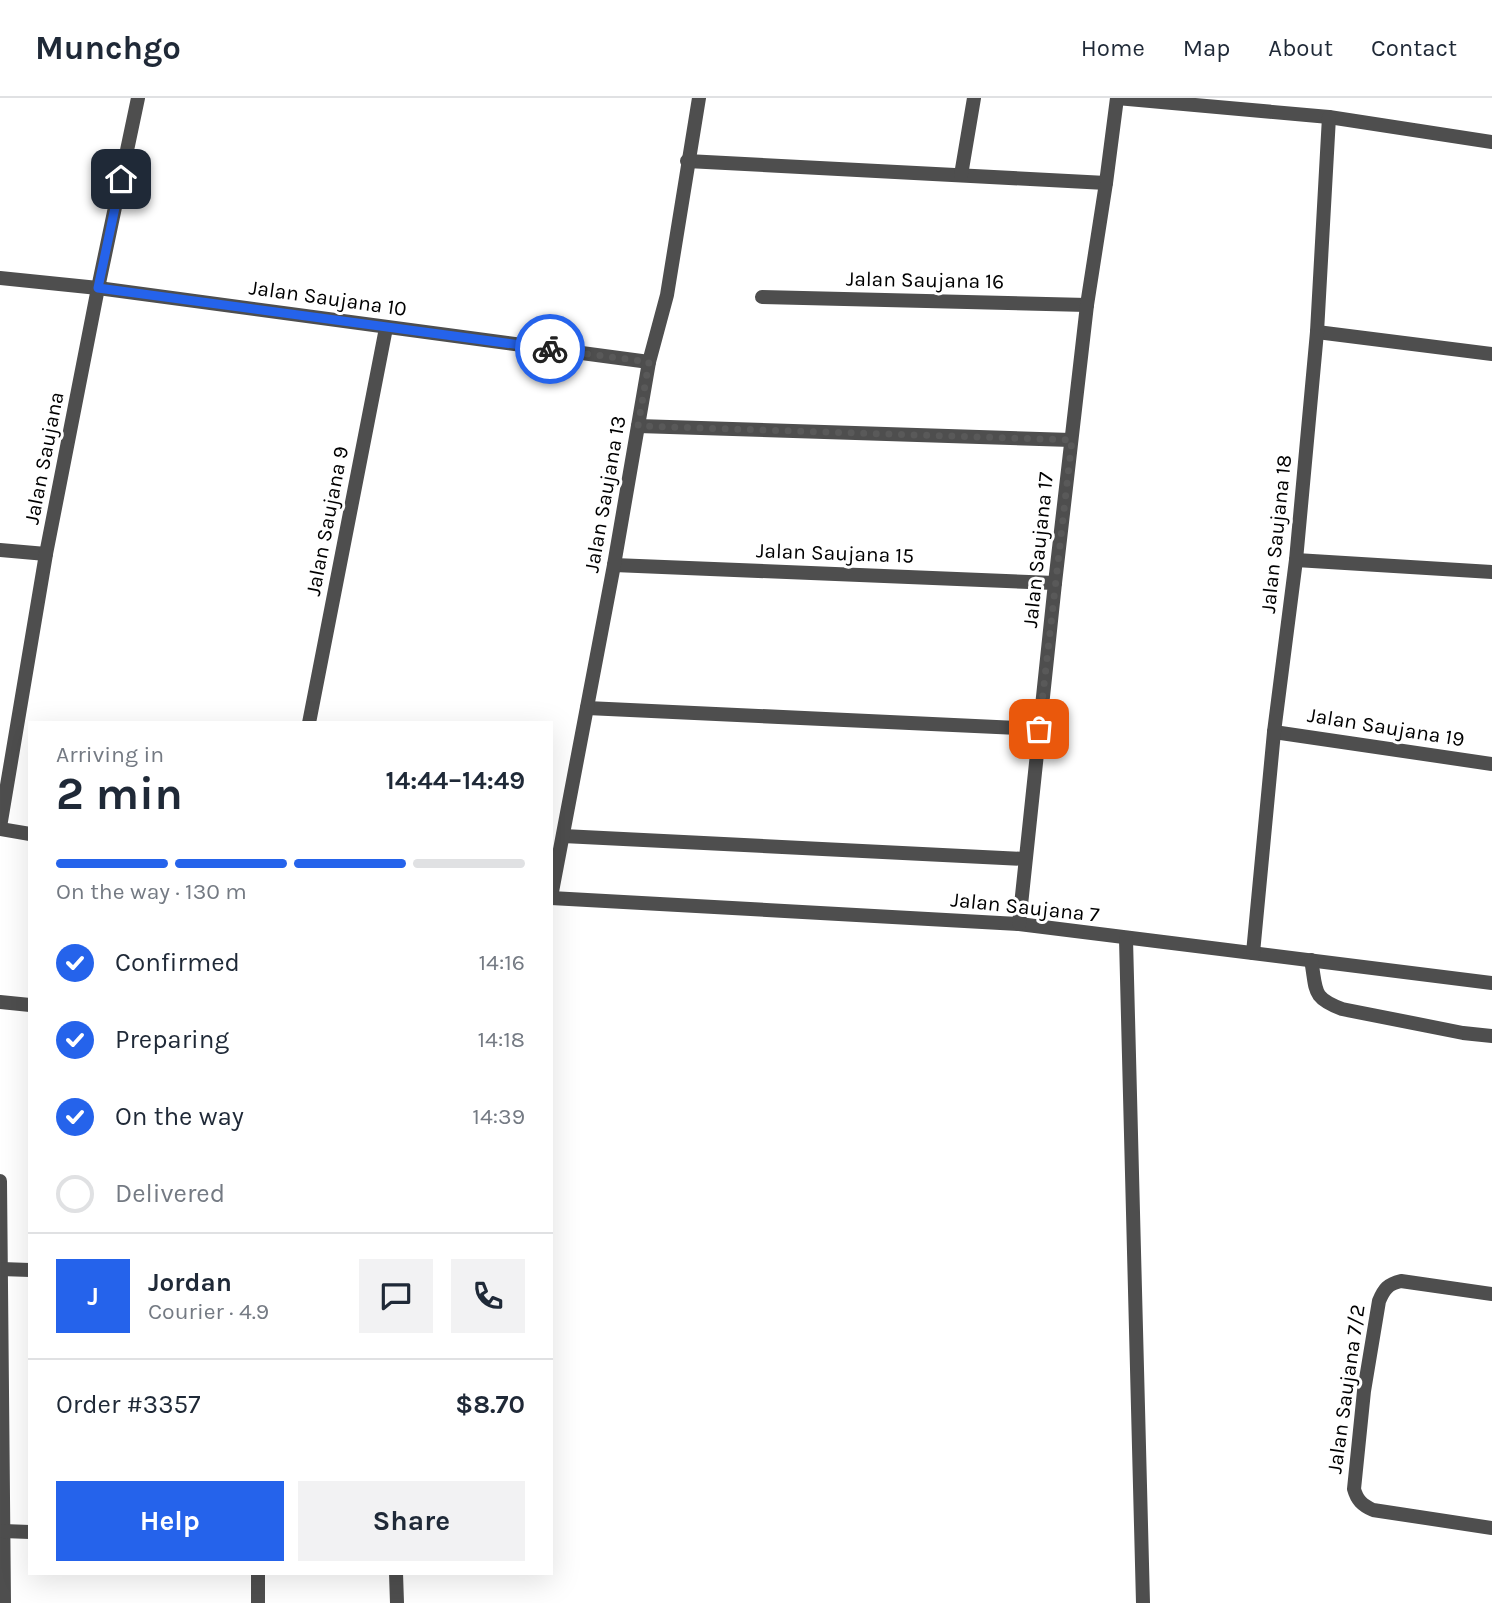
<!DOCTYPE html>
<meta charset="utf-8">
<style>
body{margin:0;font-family:Karla,sans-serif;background:#f2f2f3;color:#1f2937;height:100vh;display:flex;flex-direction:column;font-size:26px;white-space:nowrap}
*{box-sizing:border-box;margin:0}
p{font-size:23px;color:#747a83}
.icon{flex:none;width:38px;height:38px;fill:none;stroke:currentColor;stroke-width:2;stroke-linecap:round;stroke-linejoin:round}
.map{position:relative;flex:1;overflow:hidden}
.details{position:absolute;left:28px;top:623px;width:525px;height:854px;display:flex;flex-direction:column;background:#fff;border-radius:0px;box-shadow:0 7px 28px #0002}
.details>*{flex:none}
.pin{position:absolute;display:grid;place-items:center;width:60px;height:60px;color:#fff;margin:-30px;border-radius:14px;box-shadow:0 4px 10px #0006}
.courier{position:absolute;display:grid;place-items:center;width:70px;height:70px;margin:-35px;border:5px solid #2563eb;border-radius:50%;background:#fff;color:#222;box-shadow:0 2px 9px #0007}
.overview em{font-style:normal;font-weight:700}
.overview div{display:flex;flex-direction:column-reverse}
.overview{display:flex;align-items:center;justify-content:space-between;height:119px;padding:0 28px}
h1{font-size:46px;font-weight:700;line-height:52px}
.bar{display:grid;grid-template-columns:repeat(4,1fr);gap:10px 7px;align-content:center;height:84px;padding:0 28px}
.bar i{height:9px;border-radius:5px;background:#e0e1e3}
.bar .on{background:#2563eb}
.bar p{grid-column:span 4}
.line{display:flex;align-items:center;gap:18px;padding:0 28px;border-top:2px solid #e0e1e3}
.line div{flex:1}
.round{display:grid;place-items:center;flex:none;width:74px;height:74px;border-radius:0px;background:#f2f2f3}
ol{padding:0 28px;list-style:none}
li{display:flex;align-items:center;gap:21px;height:77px}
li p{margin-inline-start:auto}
li .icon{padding:7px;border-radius:50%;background:#2563eb;color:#fff;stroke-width:4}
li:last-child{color:#747a83}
li i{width:38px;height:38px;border:4px solid #e0e1e3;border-radius:50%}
.button{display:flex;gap:14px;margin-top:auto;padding:14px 28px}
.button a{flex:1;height:80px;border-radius:0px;background:#2563eb;color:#fff;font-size:28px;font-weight:700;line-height:80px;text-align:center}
.button a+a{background:#f2f2f3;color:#1f2937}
header{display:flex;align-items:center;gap:42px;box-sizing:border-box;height:98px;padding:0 35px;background:#fff;border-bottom:2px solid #e0e1e3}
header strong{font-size:33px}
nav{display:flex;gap:38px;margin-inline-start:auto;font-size:24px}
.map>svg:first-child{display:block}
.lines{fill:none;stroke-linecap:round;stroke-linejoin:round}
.lane{stroke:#4e4e4e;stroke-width:14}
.street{stroke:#4e4e4e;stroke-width:14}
.done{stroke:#595959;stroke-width:7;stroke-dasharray:0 12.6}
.route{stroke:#2563eb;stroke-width:9}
.labels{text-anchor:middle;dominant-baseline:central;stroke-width:6;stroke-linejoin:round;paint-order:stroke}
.street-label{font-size:21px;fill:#000;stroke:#fff}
</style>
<header>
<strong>Munchgo</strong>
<nav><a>Home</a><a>Map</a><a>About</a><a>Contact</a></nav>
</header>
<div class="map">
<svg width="1492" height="1505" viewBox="0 0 1492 1505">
<rect width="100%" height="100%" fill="#fff"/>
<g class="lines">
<g class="lane">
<polyline points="687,63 1106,85"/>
<polyline points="961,77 974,0"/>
<polyline points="638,328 1071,342"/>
</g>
<g class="street">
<polyline points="1117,0 1329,19 1492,44"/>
<polyline points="0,180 98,190 649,264"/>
<polyline points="762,199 1087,207"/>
<polyline points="1317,234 1492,256"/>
<polyline points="0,452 46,456"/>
<polyline points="1296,462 1492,474"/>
<polyline points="614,467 1055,485"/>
<polyline points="587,610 1039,631"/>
<polyline points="309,625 386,230"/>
<polyline points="1274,634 1492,666"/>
<polyline points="0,729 46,456 98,190 138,0"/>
<polyline points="0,731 30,736"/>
<polyline points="563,738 1025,761"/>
<polyline points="551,799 614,467 649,264 667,197 699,0"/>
<polyline points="551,800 1019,826 1492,885"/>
<polyline points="1019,826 1055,485 1087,207 1106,85 1117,0"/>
<polyline points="1126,841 1143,1505"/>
<polyline points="1253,855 1274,634 1296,462 1317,234 1329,19"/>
<path d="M1311,862C1317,893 1311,899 1342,911L1463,935L1492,938"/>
<polyline points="0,904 30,907"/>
<polyline points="0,1083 4,1505"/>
<polyline points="1,1171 30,1172"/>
<path d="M1492,1196L1401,1183C1388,1186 1384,1191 1379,1203L1364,1293L1354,1391C1357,1402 1362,1407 1373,1412L1492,1430"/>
<polyline points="3,1433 30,1434"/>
<polyline points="258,1475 258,1505"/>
<polyline points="396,1475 397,1505"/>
</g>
</g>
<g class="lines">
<polyline class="done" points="550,251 649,264 638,328 1072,342 1039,631"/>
<polyline class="route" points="121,81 98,190 550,251"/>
</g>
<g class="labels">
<g class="street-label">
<text transform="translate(925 182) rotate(1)">Jalan Saujana 16</text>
<text transform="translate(328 200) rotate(8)">Jalan Saujana 10</text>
<text transform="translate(44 360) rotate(-79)">Jalan Saujana</text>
<text transform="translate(605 396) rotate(-80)">Jalan Saujana 13</text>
<text transform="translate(327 423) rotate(-79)">Jalan Saujana 9</text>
<text transform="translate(1276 436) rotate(-84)">Jalan Saujana 18</text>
<text transform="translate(1038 452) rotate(-84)">Jalan Saujana 17</text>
<text transform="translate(835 455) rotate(2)">Jalan Saujana 15</text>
<text transform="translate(1386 629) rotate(9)">Jalan Saujana 19</text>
<text transform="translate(1025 809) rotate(6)">Jalan Saujana 7</text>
<text transform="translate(1346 1291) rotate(-82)">Jalan Saujana 7/2</text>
</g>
</g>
</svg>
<div class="pin" style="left:1039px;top:631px;background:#ea580c"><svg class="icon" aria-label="bag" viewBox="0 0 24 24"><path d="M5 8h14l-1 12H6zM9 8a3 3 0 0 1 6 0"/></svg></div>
<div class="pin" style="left:121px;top:81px;background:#1f2937"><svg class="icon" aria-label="home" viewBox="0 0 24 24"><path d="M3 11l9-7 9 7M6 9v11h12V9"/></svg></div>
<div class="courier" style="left:550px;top:251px"><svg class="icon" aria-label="bike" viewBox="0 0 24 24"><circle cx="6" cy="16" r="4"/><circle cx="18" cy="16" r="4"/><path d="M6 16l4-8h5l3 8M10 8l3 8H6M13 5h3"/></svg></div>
<section class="details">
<div class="overview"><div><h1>2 min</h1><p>Arriving in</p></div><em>14:44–14:49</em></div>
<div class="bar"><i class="on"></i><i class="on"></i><i class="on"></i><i></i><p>On the way · 130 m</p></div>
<ol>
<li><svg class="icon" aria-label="check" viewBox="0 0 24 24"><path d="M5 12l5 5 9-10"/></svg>Confirmed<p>14:16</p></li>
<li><svg class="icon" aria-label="check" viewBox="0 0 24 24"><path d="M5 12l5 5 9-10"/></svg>Preparing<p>14:18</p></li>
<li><svg class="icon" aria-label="check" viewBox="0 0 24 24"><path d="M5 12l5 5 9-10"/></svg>On the way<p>14:39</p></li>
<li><i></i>Delivered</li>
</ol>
<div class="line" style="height:126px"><b class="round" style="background:#2563eb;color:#fff">J</b><div><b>Jordan</b><p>Courier · 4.9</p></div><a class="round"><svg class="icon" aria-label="chat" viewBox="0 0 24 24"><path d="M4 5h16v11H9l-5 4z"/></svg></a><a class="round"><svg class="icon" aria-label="phone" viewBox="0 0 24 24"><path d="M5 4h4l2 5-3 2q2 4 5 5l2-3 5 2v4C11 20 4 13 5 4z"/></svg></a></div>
<div class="line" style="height:91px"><div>Order #3357</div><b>$8.70</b></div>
<div class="button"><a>Help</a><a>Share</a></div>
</section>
</div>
